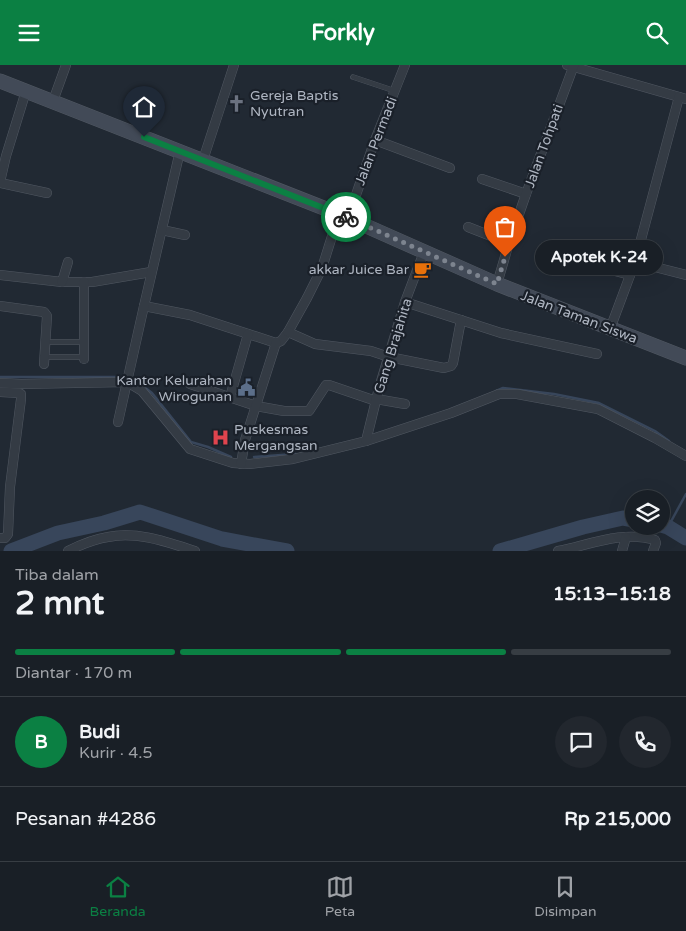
<!DOCTYPE html>
<html lang="id">
<meta charset="utf-8">
<style>
body{margin:0;font-family:"Varela Round",sans-serif;background:#22272e;color:#f1f3f6;height:100vh;display:flex;flex-direction:column;font-size:19px;white-space:nowrap}
*{box-sizing:border-box;margin:0}
p{font-size:16px;color:#9fa2a7}
.icon{flex:none;width:28px;height:28px;fill:none;stroke:currentColor;stroke-width:2;stroke-linecap:round;stroke-linejoin:round}
.map{position:relative;height:486px;overflow:hidden}
.side{display:flex;flex-direction:column;background:#191f26;flex:1}
.side>*{flex:none}
.tools{position:absolute;left:625px;top:425px;display:grid;gap:10px}
.tools a{display:grid;place-items:center;width:45px;height:45px;border-radius:50%;background:#191f26;box-shadow:0 5px 20px #0002,0 0 0 1px #373d43;font-size:25px}
.pin{position:absolute;display:grid;place-items:center;width:42px;height:42px;color:#fff;margin:-51px -21px;border-radius:50% 50% 50% 0;rotate:-45deg;box-shadow:0 0 5px #0007}
.pin .icon{rotate:45deg}
.courier{position:absolute;display:grid;place-items:center;width:50px;height:50px;margin:-25px;border:4px solid #0b8043;border-radius:50%;background:#fff;color:#222;box-shadow:0 1px 6px #0007}
.bubble{position:absolute;height:35px;border-radius:18px;background:#191f26;box-shadow:0 5px 20px #0002,0 0 0 1px #373d43;font-size:16px;font-weight:700;line-height:35px;text-align:center}
.headline em{font-style:normal;font-weight:700}
.headline div{display:flex;flex-direction:column-reverse}
.headline{display:flex;align-items:center;justify-content:space-between;height:85px;padding:0 15px}
h1{font-size:32px;font-weight:700;line-height:38px}
.bar{display:grid;grid-template-columns:repeat(4,1fr);gap:8px 5px;align-content:center;height:60px;padding:0 15px}
.bar i{height:6px;border-radius:4px;background:#373d43}
.bar .on{background:#0b8043}
.bar p{grid-column:span 4}
.line{display:flex;align-items:center;gap:12px;padding:0 15px;border-top:1px solid #373d43}
.line div{flex:1}
.round{display:grid;place-items:center;flex:none;width:52px;height:52px;border-radius:26px;background:#22272e}
header{display:flex;justify-content:space-between;align-items:center;height:65px;padding:0 15px;background:#0b8043;color:#fff;font-size:22px;font-weight:700}
.tab-bar{display:flex;justify-content:space-around;align-items:center;height:70px;border-top:1px solid #373d43;background:#191f26;font-size:14px;color:#9fa2a7}
.tab-bar a{display:grid;justify-items:center;gap:2px}
.tab-bar .on{color:#0b8043}
.map>svg:first-child{display:block}
.lines{fill:none;stroke-linecap:round;stroke-linejoin:round}
.stream{stroke:#38465b;stroke-width:2.5}
.river{stroke:#38465b;stroke-width:15}
.lane-casing{stroke:#515862;stroke-width:5.5}
.street-casing{stroke:#515862;stroke-width:10}
.secondary-casing{stroke:#515862;stroke-width:15}
.lane{stroke:#343b44;stroke-width:4.5}
.street{stroke:#343b44;stroke-width:9}
.secondary{stroke:#424a57;stroke-width:14}
.done{stroke:#7d848f;stroke-width:5;stroke-dasharray:0 9}
.route{stroke:#0b8043;stroke-width:6}
.labels{text-anchor:middle;dominant-baseline:central;stroke-width:4.5;stroke-linejoin:round;paint-order:stroke}
.poi-label{font-size:14px;fill:#aeb5c1;stroke:#1a2029;text-anchor:start}
.street-label{font-size:14px;fill:#aeb5c1;stroke:#1a2029}
</style>
<header><svg class="icon" aria-label="menu" viewBox="0 0 24 24"><path d="M4 6h16M4 12h16M4 18h16"/></svg>Forkly<svg class="icon" aria-label="search" viewBox="0 0 24 24"><circle cx="10" cy="10" r="6"/><path d="M15 15l6 6"/></svg></header>
<div class="map">
<svg width="686" height="486" viewBox="0 0 686 486">
<rect width="100%" height="100%" fill="#212933"/>
<g class="lines">
<g class="stream">
<polyline points="0,312 126,312"/>
<polyline points="131,312 152,328 191,377 208,382 231,392"/>
<polyline points="496,326 503,323 554,329 599,338 655,366 669,376"/>
<polyline points="254,392 295,389"/>
<polyline points="668,462 686,429"/>
</g>
<g class="river">
<polyline points="661,460 668,462 686,473"/>
<polyline points="11,486 58,468 104,458 140,447 222,474 287,486"/>
<polyline points="500,486 583,462 623,453 634,455"/>
</g>
<defs>
<g id="lane">
<polyline points="353,12 395,26"/>
<polyline points="45,277 84,277"/>
<polyline points="45,292 84,292"/>
</g>
<g id="street">
<polyline points="567,0 686,34"/>
<polyline points="53,36 66,0"/>
<polyline points="375,75 450,103"/>
<polyline points="203,95 234,0"/>
<polyline points="482,114 526,129"/>
<polyline points="0,117 6,91 26,26"/>
<polyline points="0,118 47,128"/>
<polyline points="348,153 375,75 405,0"/>
<polyline points="468,162 509,178"/>
<polyline points="162,165 185,170"/>
<polyline points="570,194 630,210"/>
<polyline points="635,197 686,210"/>
<polyline points="0,210 62,217 92,217 151,207"/>
<polyline points="62,217 68,197"/>
<polyline points="497,219 509,178 526,129 574,0"/>
<polyline points="405,237 501,268 597,289"/>
<polyline points="0,241 44,247 47,251 44,299"/>
<polyline points="144,241 190,250 276,278 281,276 288,267 307,233 322,203 339,149"/>
<polyline points="610,264 635,197 679,32"/>
<polyline points="288,267 315,279 371,286 389,292 444,303 451,301 453,298 461,255"/>
<polyline points="84,294 84,217"/>
<polyline points="0,318 21,319 127,317 142,326 190,384 233,398 250,399 293,394 366,376 451,348 499,329 517,329 598,344 655,373 686,391"/>
<polyline points="190,319 256,341 284,346 309,346 326,320 329,320 376,336"/>
<polyline points="0,327 19,328 21,329 21,334 10,422 8,469 5,473 0,473"/>
<polyline points="230,332 248,269"/>
<polyline points="376,334 405,339"/>
<polyline points="118,357 144,241 180,86"/>
<polyline points="366,376 379,323 405,237 424,187"/>
<polyline points="241,399 245,375 276,278"/>
<path d="M68,486C80,480 95,474 108,472C137,466 167,477 195,486"/>
<path d="M558,486C589,480 623,465 655,475L656,478L653,486"/>
<polyline points="622,486 626,472"/>
</g>
<polyline id="secondary" points="0,16 339,149 497,219 686,293"/>
</defs>
<use href="#lane" class="lane-casing"/>
<use href="#street" class="street-casing"/>
<use href="#secondary" class="secondary-casing"/>
<use href="#lane" class="lane"/>
<use href="#street" class="street"/>
<use href="#secondary" class="secondary"/>
</g>
<g class="lines">
<polyline class="done" points="346,152 497,219 505,192"/>
<polyline class="route" points="144,72 346,152"/>
</g>
<defs>
<symbol id="church-bare" viewBox="-9 -9 18 18"><path d="M-1.2-6h2.4v3.5h3.3v2.4h-3.3V6h-2.4V-.1h-3.3v-2.4h3.3Z" fill="#6b7280" stroke="#1a2029" stroke-width="2.5" paint-order="stroke"/></symbol>
<symbol id="cafe-bare" viewBox="-9 -9 18 18"><path d="M-5.5-4.5H6V0H3Q3 3.5 0 3.5H-2.5Q-5.5 3.5-5.5 0ZM3-3.2v2h1.7v-2ZM-6 4.5H4V6H-6Z" fill="#e8710a" stroke="#1a2029" stroke-width="2.5" paint-order="stroke"/></symbol>
<symbol id="civic-bare" viewBox="-9 -9 18 18"><path d="M-.6-6.5H3V-4.5H.6V-3L4-1V1h2V6H-6V1h2V-1L-.6-3ZM-1.2 2.5V6h2.4V2.5Z" fill="#5c6f8a" stroke="#1a2029" stroke-width="2.5" paint-order="stroke"/></symbol>
<symbol id="hospital-bare" viewBox="-9 -9 18 18"><path d="M-5-5h3v3.5h4V-5h3V5h-3V1.5h-4V5h-3Z" fill="#e0444e" stroke="#1a2029" stroke-width="2.5" paint-order="stroke"/></symbol>
</defs>
<g fill-rule="evenodd">
<use href="#church-bare" x="224" y="26" width="25" height="25"/>
<use href="#cafe-bare" x="410" y="192" width="25" height="25"/>
<use href="#civic-bare" x="234" y="310" width="25" height="25"/>
<use href="#hospital-bare" x="208" y="360" width="25" height="25"/>
</g>
<g class="labels">
<g class="poi-label">
<text x="250" y="30">Gereja Baptis<tspan x="250" dy="16">Nyutran</tspan></text>
<text x="409" y="204" text-anchor="end">akkar Juice Bar</text>
<text x="232" y="315" text-anchor="end">Kantor Kelurahan<tspan x="232" dy="16">Wirogunan</tspan></text>
<text x="234" y="364">Puskesmas<tspan x="234" dy="16">Mergangsan</tspan></text>
</g>
<g class="street-label">
<text transform="translate(376 76) rotate(-69)">Jalan Permadi</text>
<text transform="translate(544 81) rotate(-70)">Jalan Tohpati</text>
<text transform="translate(579 252) rotate(21)">Jalan Taman Siswa</text>
<text transform="translate(393 281) rotate(-73)">Gang Brajahita</text>
</g>
</g>
</svg>
<div class="tools">
<a><svg class="icon" aria-label="layers" viewBox="0 0 24 24"><path d="M12 4l9 5-9 5-9-5zM3 14l9 5 9-5"/></svg></a>
</div>
<div class="pin" style="left:505px;top:192px;background:#ea580c"><svg class="icon" aria-label="bag" viewBox="0 0 24 24"><path d="M5 8h14l-1 12H6zM9 8a3 3 0 0 1 6 0"/></svg></div>
<div class="pin" style="left:144px;top:72px;background:#1f2937"><svg class="icon" aria-label="home" viewBox="0 0 24 24"><path d="M3 11l9-7 9 7M6 9v11h12V9"/></svg></div>
<div class="courier" style="left:346px;top:152px"><svg class="icon" aria-label="bike" viewBox="0 0 24 24"><circle cx="6" cy="16" r="4"/><circle cx="18" cy="16" r="4"/><path d="M6 16l4-8h5l3 8M10 8l3 8H6M13 5h3"/></svg></div>
<div class="bubble" style="left:535px;top:175px;width:128px">Apotek K-24</div>
</div>
<section class="side">
<div class="headline"><div><h1>2 mnt</h1><p>Tiba dalam</p></div><em>15:13–15:18</em></div>
<div class="bar"><i class="on"></i><i class="on"></i><i class="on"></i><i></i><p>Diantar · 170 m</p></div>
<div class="line" style="height:90px"><b class="round" style="background:#0b8043;color:#fff">B</b><div><b>Budi</b><p>Kurir · 4.5</p></div><a class="round"><svg class="icon" aria-label="chat" viewBox="0 0 24 24"><path d="M4 5h16v11H9l-5 4z"/></svg></a><a class="round"><svg class="icon" aria-label="phone" viewBox="0 0 24 24"><path d="M5 4h4l2 5-3 2q2 4 5 5l2-3 5 2v4C11 20 4 13 5 4z"/></svg></a></div>
<div class="line" style="height:65px"><div>Pesanan #4286</div><b>Rp 215,000</b></div>
</section>
<nav class="tab-bar">
<a class="on"><svg class="icon" aria-label="home" viewBox="0 0 24 24"><path d="M3 11l9-7 9 7M6 9v11h12V9"/></svg>Beranda</a>
<a><svg class="icon" aria-label="map" viewBox="0 0 24 24"><path d="M3 6l6-2 6 2 6-2v14l-6 2-6-2-6 2zM9 4v14M15 6v14"/></svg>Peta</a>
<a><svg class="icon" aria-label="saved" viewBox="0 0 24 24"><path d="M7 4h10v16l-5-4-5 4z"/></svg>Disimpan</a>
</nav>
